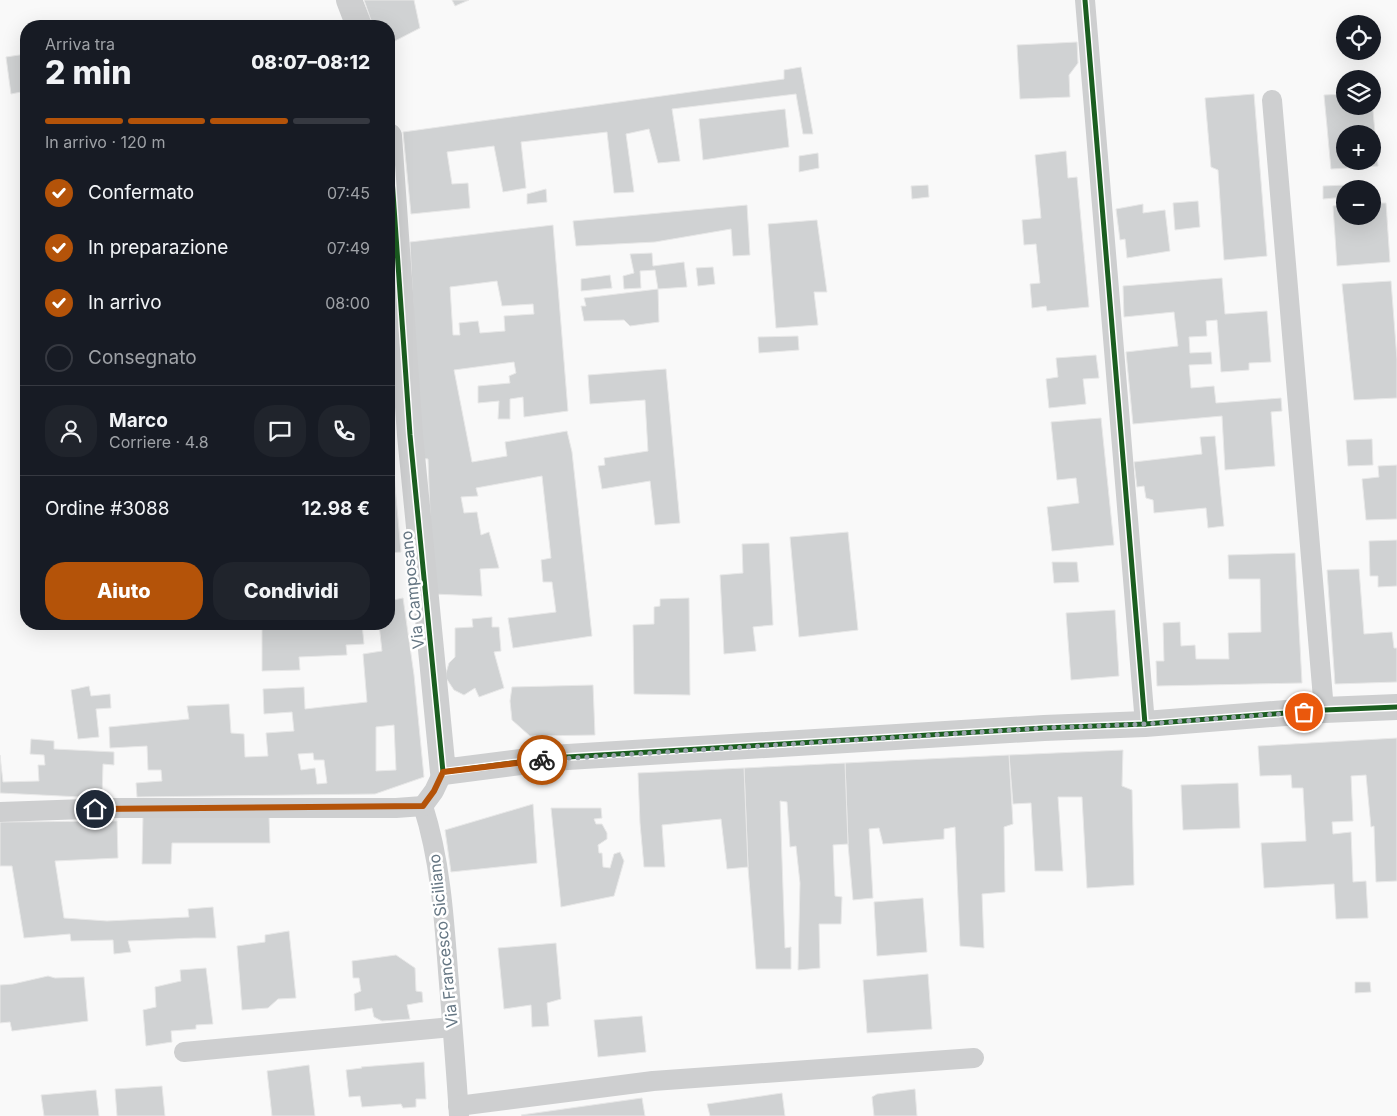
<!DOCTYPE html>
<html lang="it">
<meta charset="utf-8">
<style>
body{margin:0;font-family:Inter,sans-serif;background:#20242c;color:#f1f3f6;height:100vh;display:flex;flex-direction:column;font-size:19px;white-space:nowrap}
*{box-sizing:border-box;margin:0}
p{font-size:16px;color:#9ea1a6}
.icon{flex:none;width:28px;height:28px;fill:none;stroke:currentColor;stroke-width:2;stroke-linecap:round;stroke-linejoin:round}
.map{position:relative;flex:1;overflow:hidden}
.sheet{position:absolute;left:20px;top:20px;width:375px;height:610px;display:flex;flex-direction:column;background:#171b24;border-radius:20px;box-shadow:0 5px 20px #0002}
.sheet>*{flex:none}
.fabs{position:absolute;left:1336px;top:15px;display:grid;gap:10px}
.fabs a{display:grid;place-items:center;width:45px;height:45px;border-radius:50%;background:#171b24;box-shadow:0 5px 20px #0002;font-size:25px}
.pin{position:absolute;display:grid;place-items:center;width:42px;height:42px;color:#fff;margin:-21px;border:2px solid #fff;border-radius:50%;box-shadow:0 1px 5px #0007}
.courier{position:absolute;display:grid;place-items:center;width:50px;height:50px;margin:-25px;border:4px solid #b45309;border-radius:50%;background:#fff;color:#222;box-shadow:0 1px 6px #0007}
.overview em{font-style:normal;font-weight:800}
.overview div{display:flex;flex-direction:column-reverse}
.overview{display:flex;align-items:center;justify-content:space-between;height:85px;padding:0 25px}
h1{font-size:32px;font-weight:800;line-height:38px}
.bar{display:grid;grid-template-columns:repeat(4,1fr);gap:8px 5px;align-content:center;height:60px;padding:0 25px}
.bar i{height:6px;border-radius:4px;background:#363941}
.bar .on{background:#b45309}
.bar p{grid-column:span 4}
.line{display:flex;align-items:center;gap:12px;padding:0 25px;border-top:1px solid #363941}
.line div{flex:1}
.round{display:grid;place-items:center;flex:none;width:52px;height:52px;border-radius:20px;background:#20242c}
ol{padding:0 25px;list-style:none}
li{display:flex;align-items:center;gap:15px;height:55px}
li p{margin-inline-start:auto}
li .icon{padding:5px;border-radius:50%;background:#b45309;color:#fff;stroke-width:4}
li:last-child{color:#9ea1a6}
li i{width:28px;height:28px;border:2px solid #363941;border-radius:50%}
.primary-button{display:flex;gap:10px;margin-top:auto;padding:10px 25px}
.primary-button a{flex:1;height:58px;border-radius:20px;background:#b45309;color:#fff;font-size:20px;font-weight:800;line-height:58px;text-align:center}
.primary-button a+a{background:#20242c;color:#f1f3f6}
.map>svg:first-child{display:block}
.building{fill:#d0d2d3;stroke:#e8e8e8;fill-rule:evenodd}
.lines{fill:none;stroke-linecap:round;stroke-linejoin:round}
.minor{stroke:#cecfd0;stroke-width:20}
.tertiary{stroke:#cecfd0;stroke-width:26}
.cycleway-casing{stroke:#fff;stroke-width:8}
.cycleway{stroke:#1b5e20;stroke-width:5}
.done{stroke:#99a4ac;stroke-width:5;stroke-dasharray:0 9}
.route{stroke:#b45309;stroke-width:6}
.labels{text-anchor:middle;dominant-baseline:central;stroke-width:5;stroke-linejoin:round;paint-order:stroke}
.street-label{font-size:16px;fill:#657683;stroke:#fff}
</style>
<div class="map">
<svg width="1397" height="1116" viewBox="0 0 1397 1116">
<rect width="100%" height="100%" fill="#f9f9f9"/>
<g class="building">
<polygon points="364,0 414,0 420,28 389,44 389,26 373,26"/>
<polygon points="452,0 469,0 455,6"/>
<polygon points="1077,42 1078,63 1069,75 1070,97 1020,99 1017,45"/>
<polygon points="26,54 26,91 11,94 6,57"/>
<polygon points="801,67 813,134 803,134 796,94 672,109 680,161 658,163 649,129 626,134 634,192 614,193 607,132 521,142 526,188 503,192 494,146 447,152 452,184 468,183 470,208 411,214 403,132 784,79 784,70"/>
<polygon points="1254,94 1267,256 1224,260 1218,170 1211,167 1205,98"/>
<path d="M1345,94V106H1372V100L1378,166L1331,169L1324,95ZM1345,134H1372V161H1345Z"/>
<polygon points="785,109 789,147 703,160 699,119"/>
<polygon points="1066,151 1068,178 1077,177 1089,307 1047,311 1046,306 1032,308 1030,284 1040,283 1036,244 1024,245 1022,220 1041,218 1035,155"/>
<polygon points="818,153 819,168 799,172 799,156"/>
<polygon points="928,185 929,197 912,199 911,186"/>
<polygon points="1347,185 1347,189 1345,189 1345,197 1323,199 1323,186"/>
<polygon points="546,189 547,202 527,204 527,194"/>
<polygon points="1198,201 1200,227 1175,230 1173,203"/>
<polygon points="1372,203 1386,203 1390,262 1337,266 1333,206 1345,205 1345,216 1372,216"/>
<polygon points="1143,204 1143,213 1165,210 1170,251 1127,258 1125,239 1120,240 1116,209"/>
<polygon points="747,205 750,255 733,256 731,229 655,242 576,246 573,221"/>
<polygon points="817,220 827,292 814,292 818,325 776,328 768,224"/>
<path d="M553,225L568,411L524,417L523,397L510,399V419H498L499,401L478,403V386L510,383L509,376L516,373L514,362L454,370L472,462L507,456L505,442L567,431L572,452L592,636L513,648L508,618L556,612L552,582H543L541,560L551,558L542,476L476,488L478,496L461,497L464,513L477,512L481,535L489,532L499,568L480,569L482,596L433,594L428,459L420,458L410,242ZM497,281L502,306L533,304L534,314L504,316L505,331L480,333L478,321L459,323L460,335H453L450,287Z"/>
<polygon points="652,253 653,266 684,262 687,287 658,289 655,270 640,271 641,288 624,289 623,276 634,273 630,254"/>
<polygon points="713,267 715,284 698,286 696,268"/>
<polygon points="610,275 612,288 581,291 581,279"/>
<polygon points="1222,278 1225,314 1267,311 1271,362 1249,363 1249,370 1221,372 1217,320 1206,321 1207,336 1189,337 1190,353 1211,352 1212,364 1189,365 1191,388 1214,386 1216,403 1281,398 1282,411 1271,412 1275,466 1225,470 1222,416 1133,424 1126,352 1178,346 1174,312 1124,317 1123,286"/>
<polygon points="1391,281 1397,359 1397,398 1354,400 1342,284"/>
<polygon points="658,289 659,322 630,326 624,320 584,321 581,306 586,306 584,298"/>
<polygon points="798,336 799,350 759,353 758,337"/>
<polygon points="1096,355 1099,378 1083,379 1086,404 1049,408 1046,379 1058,377 1056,358"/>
<polygon points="666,369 680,523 655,525 650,481 602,489 598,466 605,465 604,458 648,451 645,400 590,404 588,375"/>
<polygon points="1101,418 1114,545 1052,551 1047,507 1079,503 1076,478 1057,480 1051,422"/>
<polygon points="1215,436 1224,526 1208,528 1206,508 1154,513 1153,500 1146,498 1144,486 1137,487 1134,462 1202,454 1200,437"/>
<polygon points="1372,439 1373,465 1348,466 1346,440"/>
<polygon points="1397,465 1397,519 1366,520 1362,479 1379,477 1378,466"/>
<polygon points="394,475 401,552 389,553 389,476"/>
<polygon points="848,532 858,630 799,637 790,537"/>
<polygon points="1397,540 1397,586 1378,587 1378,576 1370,576 1369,541"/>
<polygon points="769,543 773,625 753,627 756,651 724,654 720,575 743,573 742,544"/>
<polygon points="1295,553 1302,683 1157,686 1156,661 1164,661 1163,623 1180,622 1181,646 1195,645 1196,659 1229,659 1228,633 1261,632 1260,579 1229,579 1228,555"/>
<polygon points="1052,562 1077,562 1079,582 1054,583"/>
<polygon points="1359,569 1364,634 1392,632 1394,648 1397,648 1397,682 1335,684 1327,570"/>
<path d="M403,598L414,675L424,777L375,794L137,797L136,783L162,781L161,770H148L147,746L110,748L109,727L189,719L187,706L229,704L231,733L244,734L245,757L268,756L266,733L294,731L292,712L264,714L263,689L304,687L305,709L367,702L363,654L382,651L379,624H389V601ZM394,725L396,770L376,771V727ZM313,753L314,760H324L327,783L317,784L315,768L301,770L298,754Z"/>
<polygon points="689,598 690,695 634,694 633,625 654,624 654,607 660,606 660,599"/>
<polygon points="1115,610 1119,676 1071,680 1066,613"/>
<polygon points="492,617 492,627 499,627 501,651 494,652 504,688 479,697 475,688 464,695 454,690 446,678 446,673 449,663 455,657 455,628 473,627 472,619"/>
<polygon points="262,624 362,624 364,644 346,645 347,655 299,657 300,670 262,671"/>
<polygon points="593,685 595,735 530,736 512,720 510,701 512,687"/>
<polygon points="89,686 91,696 110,694 111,708 96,709 99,737 78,739 71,690"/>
<polygon points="1397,738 1397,881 1376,882 1374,826 1371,827 1366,775 1351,776 1353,821 1332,822 1333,834 1351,832 1353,882 1366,881 1368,918 1336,919 1334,884 1264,888 1261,843 1306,841 1303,788 1292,788 1291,775 1260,776 1258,746"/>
<polygon points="31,739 54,741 54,749 114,752 114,765 103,764 102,798 0,793 0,755 3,782 39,781 38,765 45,765 44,755 30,754"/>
<polygon points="1123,750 1122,786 1132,790 1134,885 1087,888 1082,797 1058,797 1063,871 1035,871 1031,803 1013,804 1009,755"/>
<polygon points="1009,755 1013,824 1004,827 1005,892 982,894 984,948 960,946 955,827 944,829 944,839 883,844 879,828 869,829 873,898 853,900 848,844 845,763"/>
<polygon points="845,763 848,844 833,845 835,896 842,897 841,924 819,924 820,968 798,970 800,883 796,846 790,847 787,802 780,801 785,948 791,947 791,969 756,969 748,867 744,768"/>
<polygon points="744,768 748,867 727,869 721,819 662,825 665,867 644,867 640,823 638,773"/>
<polygon points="1238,783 1240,828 1183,830 1181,785"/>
<polygon points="533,804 537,863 451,872 445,830"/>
<polygon points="551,808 601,808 602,818 594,819 596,824 602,824 607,833 607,839 598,845 599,853 602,853 603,867 610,868 614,854 620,852 624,861 614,896 561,907"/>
<polygon points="143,816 269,816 270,843 172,843 171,864 142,864"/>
<polygon points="117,821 118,858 55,861 64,918 107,921 189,917 188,909 213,907 216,938 194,938 128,941 131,952 114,954 113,940 71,941 70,934 24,938 12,866 0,866 0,822"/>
<polygon points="923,898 927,952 877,956 874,902"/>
<polygon points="289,931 296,998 278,999 268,1008 242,1010 237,946 265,942 265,935"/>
<polygon points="556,943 561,999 547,1003 549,1026 532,1027 531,1005 504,1009 498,948"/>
<polygon points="396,955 415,968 416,991 422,992 423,1002 407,1005 410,1019 382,1021 374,1017 372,1008 355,1011 354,994 361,991 359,978 353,978 352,961"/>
<polygon points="206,968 213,1024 196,1025 196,1029 171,1031 172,1042 146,1046 143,1010 156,1007 155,987 181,981 180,970"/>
<polygon points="928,974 932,1029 867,1033 863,980"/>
<polygon points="48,976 55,978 84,977 88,1021 12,1031 10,1022 0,1023 0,985 13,984"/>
<polygon points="1355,982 1370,982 1371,992 1355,993"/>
<polygon points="642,1016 646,1052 598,1057 594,1020"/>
<polygon points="424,1062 426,1099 416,1099 416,1107 403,1108 401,1104 362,1107 360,1096 349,1097 346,1070 362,1068 361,1067"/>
<polygon points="309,1065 315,1116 272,1116 267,1071"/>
<polygon points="162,1086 165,1116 117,1116 115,1089"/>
<polygon points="915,1089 917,1116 874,1116 872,1097 877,1094"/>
<polygon points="96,1090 99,1116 44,1116 41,1095"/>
<polygon points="782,1093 785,1116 710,1116 707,1104"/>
<polygon points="642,1098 645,1116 522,1116 521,1115"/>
</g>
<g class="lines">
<g class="minor">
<polyline points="1085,0 1145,724"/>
<polyline points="1272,100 1324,710"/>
<path d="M443,772L434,791L423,806C440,859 444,916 448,971C452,1020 456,1068 459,1116"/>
<polyline points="0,812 114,808 396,808 423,806"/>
<polyline points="184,1052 452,1027"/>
<polyline points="458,1106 653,1081 974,1058"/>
</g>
<g class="tertiary">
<polyline points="349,0 359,26"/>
<polyline points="389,136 410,435 443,772 551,758 1044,728 1145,724 1324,710 1397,707"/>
</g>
<defs>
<g id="cycleway">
<polyline points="1085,0 1145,724"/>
<polyline points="389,136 410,435 443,772 551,758 1044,728 1145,724 1324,710 1397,707"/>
</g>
</defs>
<use href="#cycleway" class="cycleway-casing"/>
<use href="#cycleway" class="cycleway"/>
</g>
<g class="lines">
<polyline class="done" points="542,760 1044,728 1145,724 1304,712"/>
<polyline class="route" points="95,809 423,806 434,791 443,772 542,760"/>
</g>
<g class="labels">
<g class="street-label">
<text transform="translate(412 590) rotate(-96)">Via Camposano</text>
<text transform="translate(443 941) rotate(-96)">Via Francesco Siciliano</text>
</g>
</g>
</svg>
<div class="fabs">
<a><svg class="icon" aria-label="locate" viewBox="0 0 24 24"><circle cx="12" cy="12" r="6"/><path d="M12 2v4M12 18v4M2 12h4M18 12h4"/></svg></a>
<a><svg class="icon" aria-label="layers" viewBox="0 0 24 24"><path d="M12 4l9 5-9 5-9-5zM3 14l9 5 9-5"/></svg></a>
<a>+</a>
<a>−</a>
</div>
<div class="pin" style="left:1304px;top:712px;background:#ea580c"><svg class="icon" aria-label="bag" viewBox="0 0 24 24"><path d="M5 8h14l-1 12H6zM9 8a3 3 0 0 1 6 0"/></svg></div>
<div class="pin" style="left:95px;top:809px;background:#1f2937"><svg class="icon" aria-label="home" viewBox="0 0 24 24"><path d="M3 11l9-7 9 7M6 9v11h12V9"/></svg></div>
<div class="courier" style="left:542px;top:760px"><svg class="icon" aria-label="bike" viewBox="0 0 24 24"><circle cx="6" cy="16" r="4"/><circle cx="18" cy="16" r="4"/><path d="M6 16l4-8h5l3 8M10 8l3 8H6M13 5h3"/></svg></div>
<section class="sheet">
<div class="overview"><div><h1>2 min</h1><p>Arriva tra</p></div><em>08:07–08:12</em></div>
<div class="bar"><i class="on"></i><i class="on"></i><i class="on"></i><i></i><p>In arrivo · 120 m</p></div>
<ol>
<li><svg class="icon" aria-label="check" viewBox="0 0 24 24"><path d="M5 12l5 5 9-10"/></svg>Confermato<p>07:45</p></li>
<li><svg class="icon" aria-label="check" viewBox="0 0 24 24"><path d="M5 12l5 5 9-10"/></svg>In preparazione<p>07:49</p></li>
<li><svg class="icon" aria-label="check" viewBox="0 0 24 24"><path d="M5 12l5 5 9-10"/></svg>In arrivo<p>08:00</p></li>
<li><i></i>Consegnato</li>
</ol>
<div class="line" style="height:90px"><a class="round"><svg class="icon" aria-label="person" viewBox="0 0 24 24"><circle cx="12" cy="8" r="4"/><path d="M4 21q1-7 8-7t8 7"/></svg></a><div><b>Marco</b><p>Corriere · 4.8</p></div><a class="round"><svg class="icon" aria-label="chat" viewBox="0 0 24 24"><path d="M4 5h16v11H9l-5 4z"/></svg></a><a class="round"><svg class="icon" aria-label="phone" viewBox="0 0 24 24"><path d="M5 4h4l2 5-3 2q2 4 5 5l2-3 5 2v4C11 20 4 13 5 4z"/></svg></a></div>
<div class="line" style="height:65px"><div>Ordine #3088</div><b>12.98 €</b></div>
<div class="primary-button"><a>Aiuto</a><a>Condividi</a></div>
</section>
</div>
